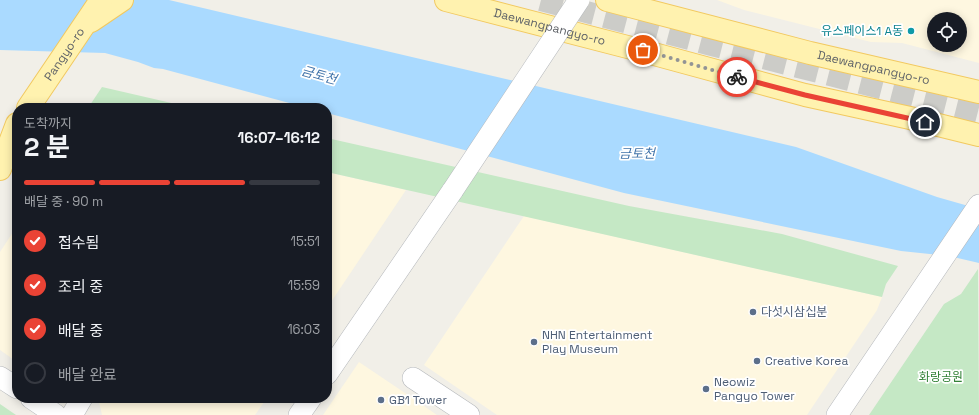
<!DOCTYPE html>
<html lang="ko">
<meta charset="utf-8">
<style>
body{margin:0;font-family:"Space Grotesk","Noto Sans KR",sans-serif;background:#20242c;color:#f1f3f6;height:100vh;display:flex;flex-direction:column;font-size:15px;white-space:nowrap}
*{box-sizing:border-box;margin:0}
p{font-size:13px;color:#9ea1a6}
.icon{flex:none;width:22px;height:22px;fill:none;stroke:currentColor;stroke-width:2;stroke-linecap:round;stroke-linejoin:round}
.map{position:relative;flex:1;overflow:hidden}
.panel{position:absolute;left:12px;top:103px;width:320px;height:300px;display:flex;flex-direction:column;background:#171b24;border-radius:16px;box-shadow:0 2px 10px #0003}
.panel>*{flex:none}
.buttons{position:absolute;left:927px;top:12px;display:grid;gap:8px}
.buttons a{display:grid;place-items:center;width:40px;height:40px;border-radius:50%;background:#171b24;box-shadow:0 2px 10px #0003;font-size:20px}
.pin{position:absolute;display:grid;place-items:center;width:34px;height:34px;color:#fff;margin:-17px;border:2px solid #fff;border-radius:50%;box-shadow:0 1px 4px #0007}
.courier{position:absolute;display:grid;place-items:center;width:40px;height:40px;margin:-20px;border:3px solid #ea4335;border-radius:50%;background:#fff;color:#222;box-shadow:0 1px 5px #0007}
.summary em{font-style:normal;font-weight:700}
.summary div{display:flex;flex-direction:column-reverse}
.summary{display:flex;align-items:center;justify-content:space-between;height:68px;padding:0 12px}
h1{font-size:26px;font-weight:700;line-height:30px}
.bar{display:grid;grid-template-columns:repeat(4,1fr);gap:6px 4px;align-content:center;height:48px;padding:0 12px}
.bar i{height:5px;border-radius:3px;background:#363941}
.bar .selected{background:#ea4335}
.bar p{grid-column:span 4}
ol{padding:0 12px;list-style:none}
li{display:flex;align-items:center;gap:12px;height:44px}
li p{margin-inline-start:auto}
li .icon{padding:4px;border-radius:50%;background:#ea4335;color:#fff;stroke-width:4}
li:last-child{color:#9ea1a6}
li i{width:22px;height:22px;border:2px solid #363941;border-radius:50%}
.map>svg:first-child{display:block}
.commercial{fill:#fef7e0;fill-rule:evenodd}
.green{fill:#c5e8c5}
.water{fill:#aadaff}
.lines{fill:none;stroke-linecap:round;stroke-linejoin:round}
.major-tunnel{stroke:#ccccc8;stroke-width:22;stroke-dasharray:22 11;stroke-linecap:butt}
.minor-casing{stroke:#b5b8bc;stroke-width:22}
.major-casing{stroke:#f2c960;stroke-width:24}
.minor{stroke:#fff;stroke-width:21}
.major{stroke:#fff2af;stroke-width:22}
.minor-bridge-casing{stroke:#b5b8bc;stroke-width:22;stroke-linecap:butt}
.minor-bridge{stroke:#fff;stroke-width:21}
.done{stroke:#929495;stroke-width:4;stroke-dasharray:0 7.2}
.route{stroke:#ea4335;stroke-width:5}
.culture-dot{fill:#0f9aa8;stroke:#fff;stroke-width:1.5}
.service-dot{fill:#5c6f8a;stroke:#fff;stroke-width:1.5}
.labels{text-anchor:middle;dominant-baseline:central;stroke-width:3.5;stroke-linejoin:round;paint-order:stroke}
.street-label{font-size:12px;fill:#5f6368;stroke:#fff}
.culture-label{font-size:12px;fill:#0d838f;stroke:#fff;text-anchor:end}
.service-label{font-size:12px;fill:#4e5e75;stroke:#fff;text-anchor:start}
.park-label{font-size:12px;fill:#348238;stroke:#fff}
.water-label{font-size:13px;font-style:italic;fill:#4174aa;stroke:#fff}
</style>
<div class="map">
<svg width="979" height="415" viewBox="0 0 979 415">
<rect width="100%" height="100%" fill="#f1efe8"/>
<g class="commercial">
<path d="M717,0H979V63L902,43L871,42L744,10ZM934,19H960V45H934Z"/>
<polygon points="327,172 406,190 327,308"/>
<polygon points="524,216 882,297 877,310 807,415 497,415 424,365"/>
<polygon points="17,226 17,362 0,350 0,252"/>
<polygon points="359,362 405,393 437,415 323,415"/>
<polygon points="101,398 267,398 255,415 102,415 99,402"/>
</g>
<g class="green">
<polygon points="102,87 193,108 88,108"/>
<polygon points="327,138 629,206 782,234 898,266 886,284 882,297 327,172"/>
<polygon points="978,269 979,415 869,415 944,304 961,294"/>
<polygon points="0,404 16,415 0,415"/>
</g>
<polygon class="water" points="0,0 169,0 796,147 937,197 979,209 979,263 949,256 901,251 624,193 327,113 327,108 308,108 163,69 154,68 138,62 105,53 0,50"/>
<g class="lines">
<polyline class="major-tunnel" points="541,0 708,44 979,113"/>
<defs>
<g id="minor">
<polyline points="327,374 453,190"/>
<polyline points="0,377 17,388"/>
<polyline points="413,378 469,415"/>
<polyline points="31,398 56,415"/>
<polyline points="72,415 82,398"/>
<polyline points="299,415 311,398"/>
<polyline points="837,415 979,205"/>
</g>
<g id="major">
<path id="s1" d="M446,0L643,51L805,95L910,118L979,135"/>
<path id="s2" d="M607,0L810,53L979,92"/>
<polyline points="91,21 122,0"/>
<path id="s3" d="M28,108L101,0"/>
<polyline points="0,169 17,124"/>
</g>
</defs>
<use href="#minor" class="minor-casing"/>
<use href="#major" class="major-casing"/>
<use href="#minor" class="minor"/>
<use href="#major" class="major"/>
<defs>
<polyline id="minor-bridge" points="453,190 579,0"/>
</defs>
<use href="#minor-bridge" class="minor-bridge-casing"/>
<use href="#minor-bridge" class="minor-bridge"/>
</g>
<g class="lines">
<polyline class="done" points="643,50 737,77"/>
<polyline class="route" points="737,77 805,95 925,122"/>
</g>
<circle class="culture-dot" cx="911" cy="31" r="4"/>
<g class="service-dot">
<circle cx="753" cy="312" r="4"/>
<circle cx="534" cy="342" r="4"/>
<circle cx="757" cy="361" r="4"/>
<circle cx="706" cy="389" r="4"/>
<circle cx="381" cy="400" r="4"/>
</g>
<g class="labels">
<g class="street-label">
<text stroke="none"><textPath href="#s1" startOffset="107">Daewangpangyo-ro</textPath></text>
<text stroke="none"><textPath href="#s3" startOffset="65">Pangyo-ro</textPath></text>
<text stroke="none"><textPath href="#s2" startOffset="275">Daewangpangyo-ro</textPath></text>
</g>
<g class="culture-label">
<text x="903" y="31">유스페이스1 A동</text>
</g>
<g class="service-label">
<text x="761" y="312">다섯시삼십분</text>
<text x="542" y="335">NHN Entertainment<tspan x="542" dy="14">Play Museum</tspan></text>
<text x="765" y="361">Creative Korea</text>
<text x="714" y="382">Neowiz<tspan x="714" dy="14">Pangyo Tower</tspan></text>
<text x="389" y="400">GB1 Tower</text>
</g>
<g class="park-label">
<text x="941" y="377">화랑공원</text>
</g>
<g class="water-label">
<text transform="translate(319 75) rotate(16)">금토천</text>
<text x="637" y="153">금토천</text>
</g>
</g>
</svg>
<div class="buttons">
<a><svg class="icon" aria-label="locate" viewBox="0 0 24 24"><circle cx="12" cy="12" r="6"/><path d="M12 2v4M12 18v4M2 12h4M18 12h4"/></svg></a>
</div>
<div class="pin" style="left:643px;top:50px;background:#ea580c"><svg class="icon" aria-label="bag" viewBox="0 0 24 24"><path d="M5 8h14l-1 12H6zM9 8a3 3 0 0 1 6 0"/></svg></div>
<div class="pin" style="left:925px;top:122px;background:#1f2937"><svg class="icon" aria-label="home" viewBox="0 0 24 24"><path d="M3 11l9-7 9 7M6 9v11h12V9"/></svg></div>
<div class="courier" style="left:737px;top:77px"><svg class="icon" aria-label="bike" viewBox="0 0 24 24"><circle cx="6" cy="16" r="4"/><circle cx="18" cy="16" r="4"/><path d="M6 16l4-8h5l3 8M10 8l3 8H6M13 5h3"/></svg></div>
<section class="panel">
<div class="summary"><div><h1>2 분</h1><p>도착까지</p></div><em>16:07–16:12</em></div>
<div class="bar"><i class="selected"></i><i class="selected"></i><i class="selected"></i><i></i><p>배달 중 · 90 m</p></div>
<ol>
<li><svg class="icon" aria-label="check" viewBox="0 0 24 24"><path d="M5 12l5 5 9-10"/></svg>접수됨<p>15:51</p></li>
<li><svg class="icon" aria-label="check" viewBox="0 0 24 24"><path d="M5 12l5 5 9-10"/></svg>조리 중<p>15:59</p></li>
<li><svg class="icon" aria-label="check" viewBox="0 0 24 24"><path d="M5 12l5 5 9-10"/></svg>배달 중<p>16:03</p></li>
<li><i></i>배달 완료</li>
</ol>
</section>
</div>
